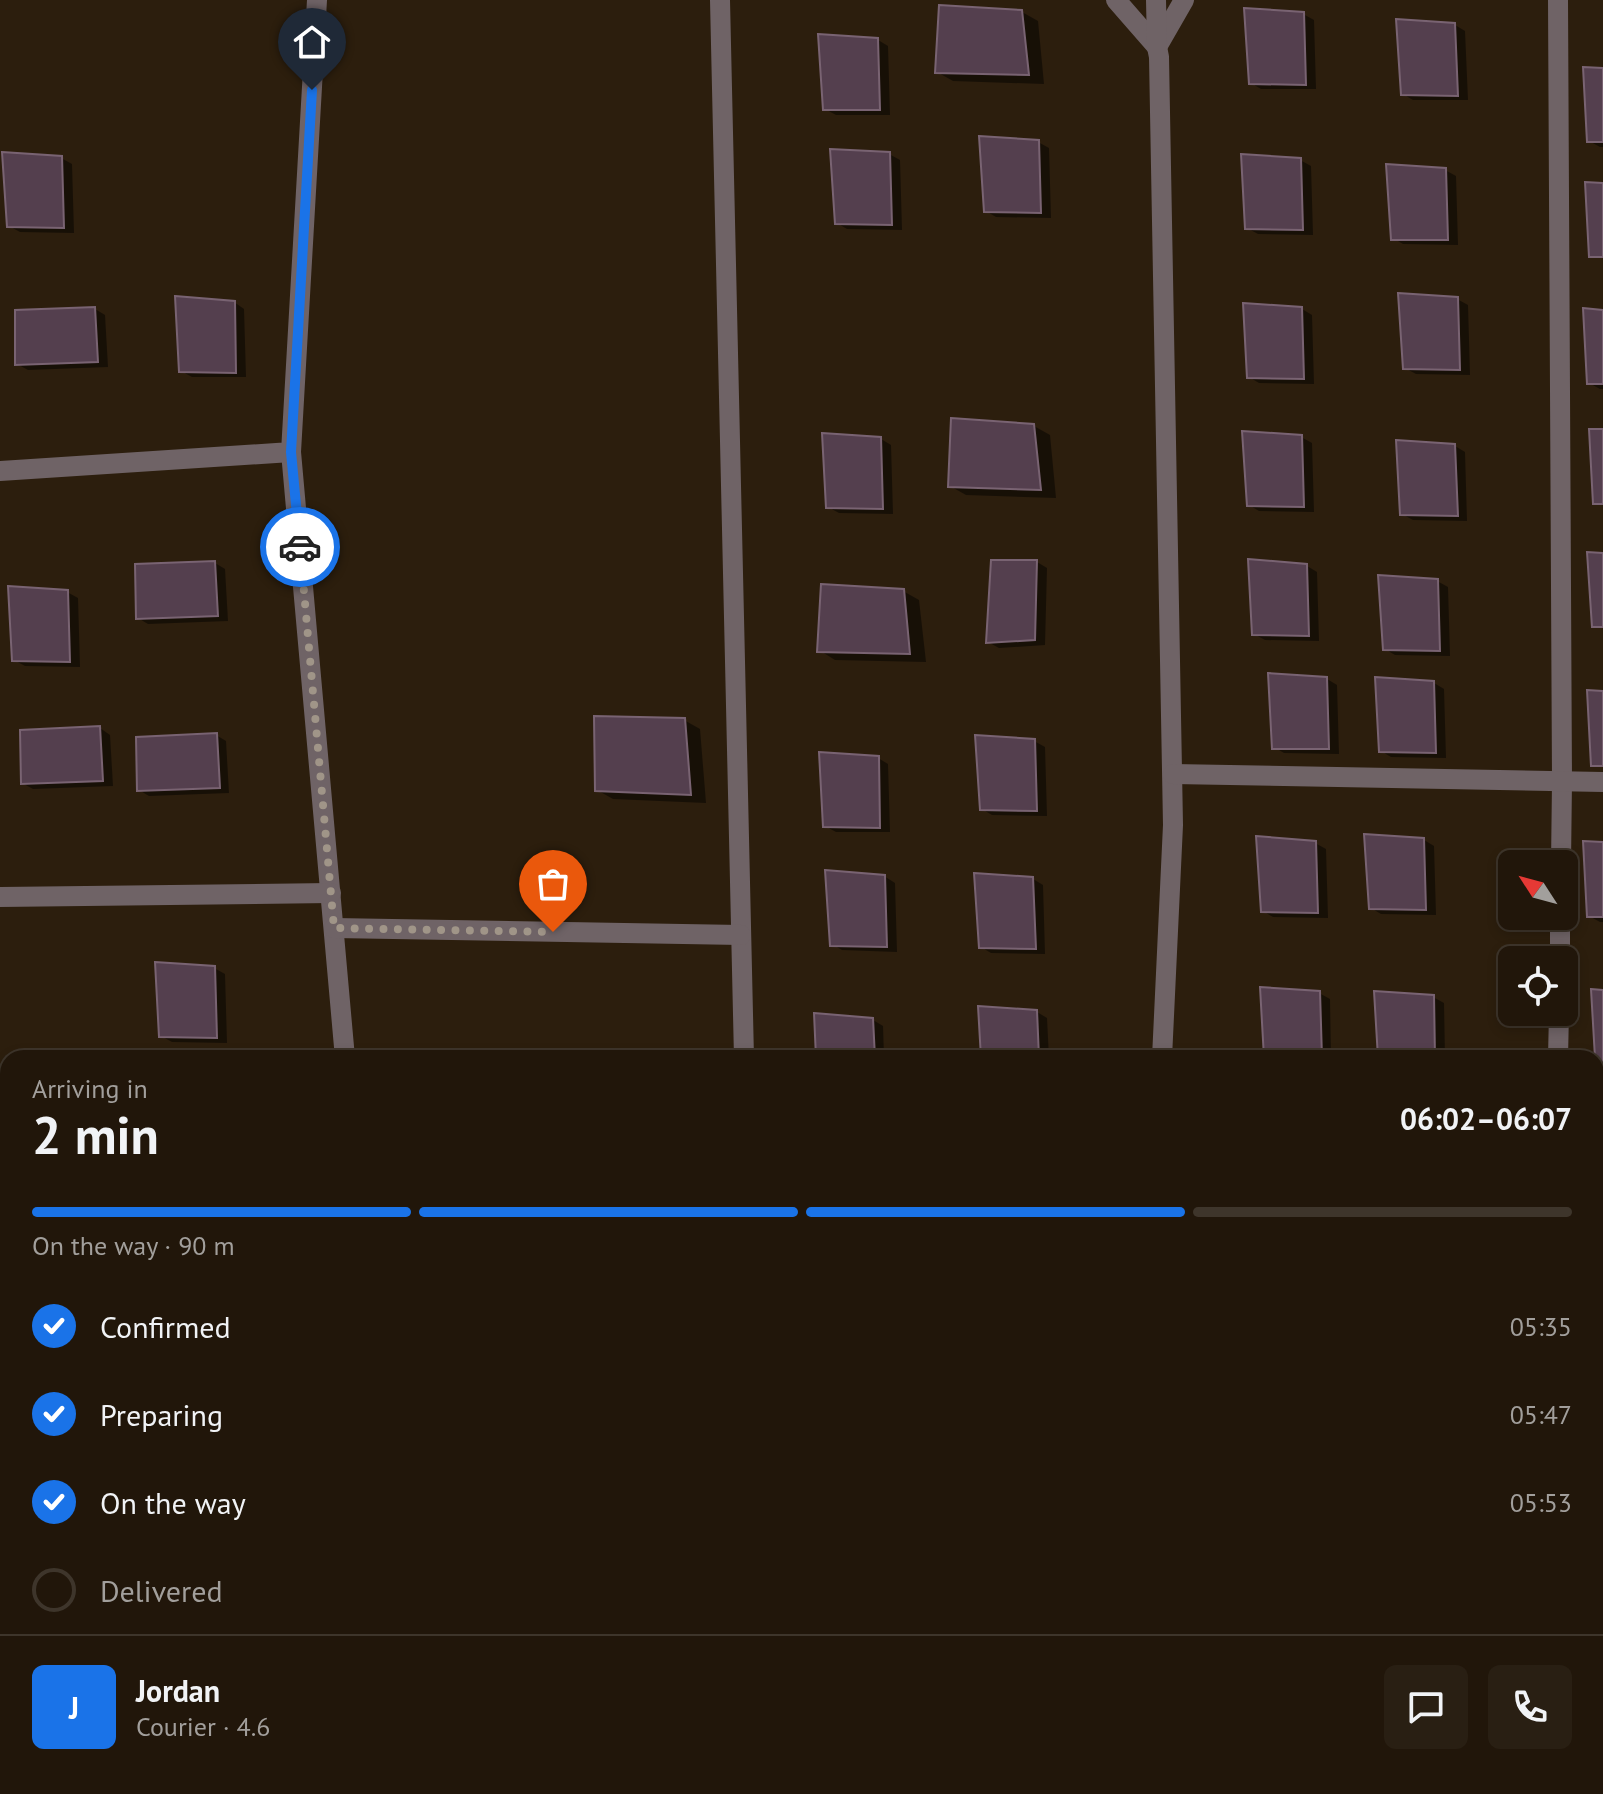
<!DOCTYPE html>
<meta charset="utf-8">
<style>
body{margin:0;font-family:"PT Sans",sans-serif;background:#291f13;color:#f1f3f6;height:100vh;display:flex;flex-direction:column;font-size:30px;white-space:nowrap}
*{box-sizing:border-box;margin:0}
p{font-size:26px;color:#a29f9c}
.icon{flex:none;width:44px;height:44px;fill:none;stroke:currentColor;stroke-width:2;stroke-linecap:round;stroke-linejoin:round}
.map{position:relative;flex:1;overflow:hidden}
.drawer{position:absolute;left:0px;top:1050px;width:1604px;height:744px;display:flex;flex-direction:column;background:#21160a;border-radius:24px 24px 0 0;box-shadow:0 4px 12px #0003,0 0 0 2px #3e352b}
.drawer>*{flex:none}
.needle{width:52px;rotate:306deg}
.fabs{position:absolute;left:1498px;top:850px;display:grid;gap:16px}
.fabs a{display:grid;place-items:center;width:80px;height:80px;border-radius:12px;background:#21160a;box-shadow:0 4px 12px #0003,0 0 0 2px #3e352b;font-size:40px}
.pin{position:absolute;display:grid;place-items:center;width:68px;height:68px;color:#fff;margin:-82px -34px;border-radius:50% 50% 50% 0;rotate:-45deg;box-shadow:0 0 8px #0007}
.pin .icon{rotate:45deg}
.courier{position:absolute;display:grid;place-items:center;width:80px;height:80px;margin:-40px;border:6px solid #1a73e8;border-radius:50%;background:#fff;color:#222;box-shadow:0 2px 10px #0007}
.summary em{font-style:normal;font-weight:700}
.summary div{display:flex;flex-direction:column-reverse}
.summary{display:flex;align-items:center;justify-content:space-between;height:136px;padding:0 32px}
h1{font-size:52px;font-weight:700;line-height:60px}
.bar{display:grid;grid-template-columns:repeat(4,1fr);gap:12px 8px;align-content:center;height:96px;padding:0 32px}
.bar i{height:10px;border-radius:6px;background:#3e352b}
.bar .selected{background:#1a73e8}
.bar p{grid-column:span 4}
.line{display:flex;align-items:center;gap:20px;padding:0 32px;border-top:2px solid #3e352b}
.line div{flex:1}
.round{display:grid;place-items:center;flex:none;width:84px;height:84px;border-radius:12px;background:#291f13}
ol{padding:0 32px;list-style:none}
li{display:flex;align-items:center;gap:24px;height:88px}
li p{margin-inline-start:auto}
li .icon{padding:8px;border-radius:50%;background:#1a73e8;color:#fff;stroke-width:4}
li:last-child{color:#a29f9c}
li i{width:44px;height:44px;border:4px solid #3e352b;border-radius:50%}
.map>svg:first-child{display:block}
.shadow{fill:#0007}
.building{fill:#543f4e;stroke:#796372;stroke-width:2}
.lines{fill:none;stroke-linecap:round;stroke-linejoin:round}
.minor{stroke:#6f6366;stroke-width:20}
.done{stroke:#a09588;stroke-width:8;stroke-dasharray:0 14.4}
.route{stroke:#1a73e8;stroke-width:10}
</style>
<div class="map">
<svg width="1603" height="1794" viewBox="0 0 1603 1794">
<rect width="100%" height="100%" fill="#2c1e0d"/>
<g class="shadow">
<polygon points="1022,12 1038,21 1044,84 953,81 937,72"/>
<polygon points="1303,14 1314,20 1316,89 1261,89 1251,83"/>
<polygon points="1455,25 1465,31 1468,100 1413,100 1403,94"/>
<polygon points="878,40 888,46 890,115 836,115 825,109"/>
<polygon points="1603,70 1603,147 1600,147 1589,141"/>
<polygon points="1038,142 1049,148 1051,218 996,217 986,211"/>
<polygon points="889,154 900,160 902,230 847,229 837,223"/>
<polygon points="61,158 72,164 74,233 20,232 9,226"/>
<polygon points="1300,160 1311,166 1313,235 1258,234 1247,228"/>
<polygon points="1445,170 1456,176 1458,245 1403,244 1393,238"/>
<polygon points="1457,299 1468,305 1470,375 1416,374 1405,368"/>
<polygon points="234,302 244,309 246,377 192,377 181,371"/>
<polygon points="95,309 105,315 108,367 28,370 17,364"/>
<polygon points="1302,309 1312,315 1314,384 1259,383 1249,377"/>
<polygon points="1603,312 1603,389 1600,389 1589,383"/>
<polygon points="1034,426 1050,435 1056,498 966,495 950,486"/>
<polygon points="1301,437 1312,443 1314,512 1259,511 1249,505"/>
<polygon points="881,439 891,445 893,514 839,513 828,507"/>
<polygon points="1455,446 1465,452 1467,521 1413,520 1402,514"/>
<polygon points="1037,562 1047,568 1045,645 999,648 988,642"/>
<polygon points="215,563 225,569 228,621 148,624 138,618"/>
<polygon points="1307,566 1317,572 1319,641 1265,640 1254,634"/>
<polygon points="1437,581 1448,587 1450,656 1395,655 1385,649"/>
<polygon points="903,591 919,600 926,662 835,660 819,650"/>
<polygon points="67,592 78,598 80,667 25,666 14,660"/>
<polygon points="1327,679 1337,685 1339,754 1284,753 1274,747"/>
<polygon points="1434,683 1444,689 1446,758 1391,757 1381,751"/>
<polygon points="684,720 700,729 706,803 613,799 597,790"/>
<polygon points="100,728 110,735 113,786 33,789 22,783"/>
<polygon points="216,735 226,741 229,793 149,796 139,790"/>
<polygon points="1034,741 1045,747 1047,816 992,815 982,809"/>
<polygon points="878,758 888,764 890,832 836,832 825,826"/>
<polygon points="1424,840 1434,846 1436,915 1381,914 1371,908"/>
<polygon points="1315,843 1326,849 1328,918 1273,917 1263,911"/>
<polygon points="1603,844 1603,922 1600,922 1589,916"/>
<polygon points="884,876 895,883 897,952 842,950 832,944"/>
<polygon points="1033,879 1043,885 1045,954 991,953 981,947"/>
<polygon points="214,968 225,974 227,1043 172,1042 161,1036"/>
<polygon points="1319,993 1330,999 1331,1058 1266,1058"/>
<polygon points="1433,997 1444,1003 1445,1058 1380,1058"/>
<polygon points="1037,1012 1047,1018 1049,1058 983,1058"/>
<polygon points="873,1020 883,1026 884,1058 818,1058"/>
<polygon points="13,1786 75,1786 75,1791 20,1790"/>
</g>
<g class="building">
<polygon points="939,5 1022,10 1029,75 935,73"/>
<polygon points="1244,8 1304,12 1306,85 1249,84"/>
<polygon points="1396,19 1455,23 1458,96 1401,95"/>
<polygon points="818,34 878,38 880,110 823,110"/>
<polygon points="1583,67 1603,68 1603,142 1587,142"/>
<polygon points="979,136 1039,140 1041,213 984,212"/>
<polygon points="830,149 890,152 892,225 835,224"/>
<polygon points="2,152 62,156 64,228 7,227"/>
<polygon points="1241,154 1301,158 1303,230 1245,229"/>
<polygon points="1386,164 1446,168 1448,240 1391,240"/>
<polygon points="1585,182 1603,183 1603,257 1589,257"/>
<polygon points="1398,293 1458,297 1460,370 1403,369"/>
<polygon points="175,296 235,301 236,373 179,372"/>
<polygon points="1243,303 1302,307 1304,379 1247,378"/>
<polygon points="95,307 98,362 15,365 15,310"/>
<polygon points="1583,308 1603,310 1603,384 1587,384"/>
<polygon points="951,418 1034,424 1041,490 948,487"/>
<polygon points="1589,429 1603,429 1603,504 1593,504"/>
<polygon points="1242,431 1302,435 1304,507 1247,506"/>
<polygon points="822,433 881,437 883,509 826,508"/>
<polygon points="1396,440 1455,444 1458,516 1400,515"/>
<polygon points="1587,552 1603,553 1603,627 1592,627"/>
<polygon points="1248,559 1307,564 1309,636 1252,635"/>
<polygon points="991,560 1037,560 1035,640 986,643"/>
<polygon points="215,561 218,616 136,619 135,564"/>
<polygon points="1378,575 1438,579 1440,651 1383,650"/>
<polygon points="821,584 904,589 910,654 817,652"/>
<polygon points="8,586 68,590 70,662 12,661"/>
<polygon points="1268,673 1327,677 1329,749 1272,749"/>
<polygon points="1375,677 1434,681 1436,753 1379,752"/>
<polygon points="1587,690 1603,691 1603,766 1591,766"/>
<polygon points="594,716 685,718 691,795 595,791"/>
<polygon points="100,726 103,781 21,784 20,730"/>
<polygon points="217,733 220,788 137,791 136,737"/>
<polygon points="975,735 1035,739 1037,811 980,810"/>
<polygon points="819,752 879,756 880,828 823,827"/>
<polygon points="1364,834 1424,838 1426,910 1369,909"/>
<polygon points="1256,836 1316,841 1318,913 1261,912"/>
<polygon points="1583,841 1603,842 1603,917 1587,917"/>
<polygon points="825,870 885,875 887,947 830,946"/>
<polygon points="974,873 1033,877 1036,949 979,948"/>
<polygon points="155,962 215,966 217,1038 159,1037"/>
<polygon points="1260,987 1320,991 1322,1058 1264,1058"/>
<polygon points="1591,989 1603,990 1603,1065 1596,1065 1595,1058"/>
<polygon points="1374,991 1434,995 1435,1058 1378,1058"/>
<polygon points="978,1006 1037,1010 1039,1058 981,1058"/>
<polygon points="814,1013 873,1018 875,1058 816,1058"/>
<rect x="1596" y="1126" width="7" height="74"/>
<polygon points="3,1710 8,1710 8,1785"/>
</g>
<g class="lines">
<g class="minor">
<polyline points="720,0 744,1058"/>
<polyline points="1116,0 1157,47 1184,0"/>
<polyline points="1156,0 1157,47 1159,57 1173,825 1162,1058"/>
<polyline points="1558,0 1562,781 1561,864"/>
<polyline points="291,452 345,1058"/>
<polyline points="0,471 291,452 317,0"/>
<polyline points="1173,774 1603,782"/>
<polyline points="0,897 331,893"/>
<polyline points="334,928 741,935"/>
<polyline points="1560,960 1560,916"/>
<polyline points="1558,1058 1559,1012"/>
<polyline points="0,1347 8,1347"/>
<polyline points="1596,1351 1603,1351"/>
<polyline points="140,1786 140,1794"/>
<polyline points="809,1786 809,1794"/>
<polyline points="473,1794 473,1786"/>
<polyline points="1144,1794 1144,1786"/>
</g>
</g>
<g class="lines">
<polyline class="done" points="300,547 334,928 553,932"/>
<polyline class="route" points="300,547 291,452 312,90"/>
</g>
</svg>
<div class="fabs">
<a><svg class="needle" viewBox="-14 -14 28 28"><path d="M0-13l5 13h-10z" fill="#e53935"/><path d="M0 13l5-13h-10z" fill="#a29f9c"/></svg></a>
<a><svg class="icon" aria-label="locate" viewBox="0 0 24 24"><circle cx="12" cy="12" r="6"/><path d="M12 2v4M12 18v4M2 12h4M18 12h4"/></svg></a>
</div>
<div class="pin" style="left:553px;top:932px;background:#ea580c"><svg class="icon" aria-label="bag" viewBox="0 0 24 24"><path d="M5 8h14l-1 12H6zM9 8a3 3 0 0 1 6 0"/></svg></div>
<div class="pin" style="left:312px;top:90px;background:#1f2937"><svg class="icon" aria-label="home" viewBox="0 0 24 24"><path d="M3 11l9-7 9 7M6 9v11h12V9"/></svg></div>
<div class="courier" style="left:300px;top:547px"><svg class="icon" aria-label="car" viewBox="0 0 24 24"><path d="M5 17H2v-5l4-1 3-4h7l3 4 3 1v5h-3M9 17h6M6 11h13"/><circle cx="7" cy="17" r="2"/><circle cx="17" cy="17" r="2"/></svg></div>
<section class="drawer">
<div class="summary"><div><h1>2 min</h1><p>Arriving in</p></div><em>06:02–06:07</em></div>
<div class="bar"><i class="selected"></i><i class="selected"></i><i class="selected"></i><i></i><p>On the way · 90 m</p></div>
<ol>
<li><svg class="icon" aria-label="check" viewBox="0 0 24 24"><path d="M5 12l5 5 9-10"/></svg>Confirmed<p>05:35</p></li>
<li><svg class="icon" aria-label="check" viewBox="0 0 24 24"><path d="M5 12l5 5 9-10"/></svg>Preparing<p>05:47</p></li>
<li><svg class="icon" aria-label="check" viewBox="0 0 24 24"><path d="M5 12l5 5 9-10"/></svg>On the way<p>05:53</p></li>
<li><i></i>Delivered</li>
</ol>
<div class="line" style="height:144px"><b class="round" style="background:#1a73e8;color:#fff">J</b><div><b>Jordan</b><p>Courier · 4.6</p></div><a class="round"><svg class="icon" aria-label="chat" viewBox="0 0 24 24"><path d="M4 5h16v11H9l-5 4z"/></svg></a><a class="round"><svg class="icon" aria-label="phone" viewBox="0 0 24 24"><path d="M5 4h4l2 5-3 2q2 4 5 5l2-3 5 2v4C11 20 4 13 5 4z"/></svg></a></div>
</section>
</div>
